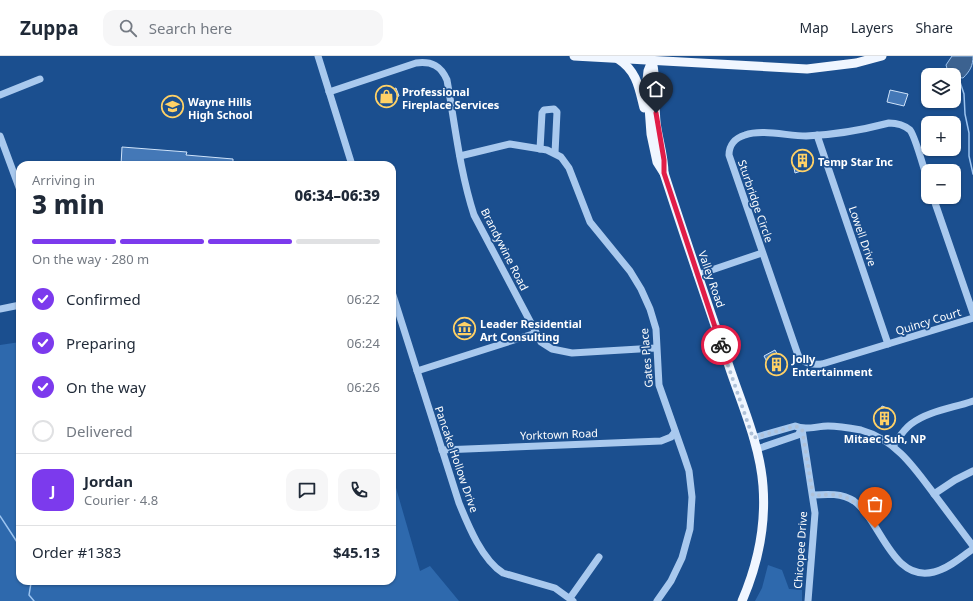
<!DOCTYPE html>
<meta charset="utf-8">
<style>
body{margin:0;font-family:"Noto Sans",sans-serif;background:#f6f6f7;color:#1f2937;height:100vh;display:flex;flex-direction:column;font-size:15px;white-space:nowrap}
*{box-sizing:border-box;margin:0}
p{font-size:13px;color:#747a83}
.icon{flex:none;width:22px;height:22px;fill:none;stroke:currentColor;stroke-width:2;stroke-linecap:round;stroke-linejoin:round}
.map{position:relative;flex:1;overflow:hidden}
.side{position:absolute;left:16px;top:105px;width:380px;height:424px;display:flex;flex-direction:column;background:#fff;border-radius:12px;box-shadow:0 1px 3px #0004}
.side>*{flex:none}
.controls{position:absolute;left:921px;top:12px;display:grid;gap:8px}
.controls a{display:grid;place-items:center;width:40px;height:40px;border-radius:8px;background:#fff;box-shadow:0 1px 3px #0004;font-size:20px}
.pin{position:absolute;display:grid;place-items:center;width:34px;height:34px;color:#fff;margin:-41px -17px;border-radius:50% 50% 50% 0;rotate:-45deg;box-shadow:0 0 4px #0007}
.pin .icon{rotate:45deg}
.courier{position:absolute;display:grid;place-items:center;width:40px;height:40px;margin:-20px;border:3px solid #e11d48;border-radius:50%;background:#fff;color:#222;box-shadow:0 1px 5px #0007}
.overview em{font-style:normal;font-weight:800}
.overview div{display:flex;flex-direction:column-reverse}
.overview{display:flex;align-items:center;justify-content:space-between;height:68px;padding:0 16px}
h1{font-size:26px;font-weight:800;line-height:30px}
.bar{display:grid;grid-template-columns:repeat(4,1fr);gap:6px 4px;align-content:center;height:48px;padding:0 16px}
.bar i{height:5px;border-radius:3px;background:#e0e1e3}
.bar .active{background:#7c3aed}
.bar p{grid-column:span 4}
.line{display:flex;align-items:center;gap:10px;padding:0 16px;border-top:1px solid #e0e1e3}
.line div{flex:1}
.round{display:grid;place-items:center;flex:none;width:42px;height:42px;border-radius:12px;background:#f6f6f7}
ol{padding:0 16px;list-style:none}
li{display:flex;align-items:center;gap:12px;height:44px}
li p{margin-inline-start:auto}
li .icon{padding:4px;border-radius:50%;background:#7c3aed;color:#fff;stroke-width:4}
li:last-child{color:#747a83}
li i{width:22px;height:22px;border:2px solid #e0e1e3;border-radius:50%}
header{display:flex;align-items:center;gap:24px;box-sizing:border-box;height:56px;padding:0 20px;background:#fff;border-bottom:1px solid #e0e1e3}
header strong{font-size:19px}
nav{display:flex;gap:22px;margin-inline-start:auto;font-size:14px}
.search{width:280px;height:36px;background:#f6f6f7;display:flex;align-items:center;gap:10px;box-sizing:border-box;padding:0 14px;border-radius:12px;color:#747a83;font-size:15px}
.map>svg:first-child{display:block}
.green{fill:#2e69ad}
.water{fill:#3c6290;stroke:#9cc4f0}
.lines{fill:none;stroke-linecap:round;stroke-linejoin:round}
.stream{stroke:#9cc4f0;stroke-width:1.5}
.building{fill:#4478b7;stroke:#cfe3fa}
.minor{stroke:#a9c9ee;stroke-width:7}
.major{stroke:#f0f6ff;stroke-width:9}
.done{stroke:#afc1d8;stroke-width:4;stroke-dasharray:0 7.2}
.route{stroke:#e11d48;stroke-width:5}
.labels{text-anchor:middle;dominant-baseline:central;stroke-width:3.5;stroke-linejoin:round;paint-order:stroke}
.poi-label{font-size:11px;font-weight:bold;fill:#fff;stroke:#1b4f8f;text-anchor:start}
.street-label{font-size:11px;fill:#fff;stroke:#1b4f8f}
</style>
<header>
<strong>Zuppa</strong>
<div class="search"><svg class="icon" aria-label="search" viewBox="0 0 24 24"><circle cx="10" cy="10" r="6"/><path d="M15 15l6 6"/></svg>Search here</div>
<nav><a>Map</a><a>Layers</a><a>Share</a></nav>
</header>
<div class="map">
<svg width="973" height="545" viewBox="0 0 973 545">
<rect width="100%" height="100%" fill="#1b4f8f"/>
<g class="green">
<polygon points="20,286 20,525 392,525 392,418 420,515 430,510 459,545 0,545 0,289"/>
<polygon points="768,509 782,514 789,533 802,534 802,545 755,545 762,532"/>
</g>
<path class="water" d="M952,0H973C973,10 970,15 963,22L954,21V19H951L948,16L946,9Z"/>
<g class="lines">
<g class="stream">
<polyline points="958,20 964,38 965,58 969,77 969,100 973,118"/>
<polyline points="0,460 19,489 20,499"/>
<polyline points="29,525 31,527 29,539 34,545"/>
</g>
</g>
<g class="building">
<polygon points="396,32 399,40 393,42 394,46 381,50 377,40 384,38 383,36"/>
<polygon points="890,34 908,38 904,50 887,46"/>
<polygon points="122,91 187,96 186,99 233,103 233,109 121,109"/>
<polygon points="804,95 810,112 795,117 794,112 798,111 794,98"/>
<polygon points="473,266 475,275 457,280 454,271"/>
<polygon points="775,294 781,305 783,304 787,311 773,318 764,300"/>
<polygon points="882,350 887,352 886,355 894,359 889,370 876,364"/>
</g>
<g class="lines">
<g class="minor">
<polyline points="318,0 352,109"/>
<path d="M329,36L416,7C432,5 441,10 447,24C455,69 460,116 474,159L541,286L552,293L572,297L656,292"/>
<polyline points="0,39 40,23"/>
<polyline points="817,79 888,288"/>
<polyline points="0,80 20,134"/>
<polyline points="540,93 542,57 544,54 554,53 557,56 555,97"/>
<polyline points="460,100 510,88 547,94 561,101 569,112 590,166 630,215 641,233 650,253 656,273 659,329 684,400 689,415 692,441 690,473 682,502 671,525 657,545"/>
<path d="M928,126C925,116 915,80 910,74C904,69 897,67 889,67C862,74 834,79 806,80C788,80 762,73 745,79C735,82 729,89 729,99L798,299C804,308 812,309 822,308L973,262"/>
<polyline points="933,141 973,257"/>
<polyline points="697,219 762,197"/>
<path d="M392,236L459,447C468,469 482,504 503,517L555,532L573,545"/>
<polyline points="0,253 20,249"/>
<polyline points="417,315 536,277"/>
<polyline points="802,373 815,457 808,545"/>
<path d="M753,382L795,370C805,375 817,370 828,370C839,370 850,372 861,374C897,384 916,414 937,442C949,458 961,474 973,490"/>
<path d="M893,390C898,383 903,374 911,368C928,355 953,352 973,345"/>
<polyline points="757,393 798,379 802,373"/>
<polyline points="442,394 661,385 671,381 675,376"/>
<polyline points="934,438 955,424 973,415"/>
<path d="M813,439C827,438 842,437 854,445C881,464 892,527 934,516C948,513 961,501 973,493"/>
<polyline points="570,542 599,501"/>
</g>
<g class="major">
<polyline points="574,0 807,13 856,7 882,0"/>
<path d="M618,3C637,15 639,32 644,52"/>
<path d="M652,5L648,15L647,24L651,78L657,106L664,117C685,182 707,246 729,310C742,349 760,389 763,430C766,470 758,508 742,545"/>
<path d="M652,5C657,24 654,46 656,66C658,83 664,100 664,117"/>
</g>
</g>
<g class="lines">
<path class="done" d="M721,289L753,382L795,370L802,373L813,440C849,435 856,444 875,472"/>
<polyline class="route" points="656,57 664,104 664,117 721,289"/>
</g>
<defs>
<symbol id="shop-ring" viewBox="-11 -11 22 22"><circle r="9.5" fill="#1b4f8f" stroke="#ffd166" stroke-width="1.5"/><path d="M-5-2.5h2.3a2.7 3.5 0 0 1 5.4 0H5L5.5 6h-11ZM-1.5-2.5h3a1.5 2.3 0 0 0-3 0Z" fill="#ffd166"/></symbol>
<symbol id="school-ring" viewBox="-11 -11 22 22"><circle r="9.5" fill="#1b4f8f" stroke="#ffd166" stroke-width="1.5"/><path d="M0-5L7-2L0 1L-7-2ZM-4 1L0 2.5L4 1V4Q0 6-4 4Z" fill="#ffd166"/></symbol>
<symbol id="building-ring" viewBox="-11 -11 22 22"><circle r="9.5" fill="#1b4f8f" stroke="#ffd166" stroke-width="1.5"/><path d="M-4-6H4V6H1V3H-1V6H-4ZM-2.5-4.3h1.7v1.8h-1.7ZM.8-4.3h1.7v1.8H.8ZM-2.5-1h1.7V.8h-1.7ZM.8-1h1.7V.8H.8Z" fill="#ffd166"/></symbol>
<symbol id="museum-ring" viewBox="-11 -11 22 22"><circle r="9.5" fill="#1b4f8f" stroke="#ffd166" stroke-width="1.5"/><path d="M0-6L6-3V-2H-6V-3ZM-5-1h2V3h-2ZM-1-1h2V3h-2ZM3-1h2V3H3ZM-6 4H6V6H-6Z" fill="#ffd166"/></symbol>
</defs>
<g fill-rule="evenodd">
<use href="#shop-ring" x="374" y="28" width="25" height="25"/>
<use href="#school-ring" x="160" y="38" width="25" height="25"/>
<use href="#building-ring" x="790" y="92" width="25" height="25"/>
<use href="#museum-ring" x="452" y="260" width="25" height="25"/>
<use href="#building-ring" x="764" y="296" width="25" height="25"/>
<use href="#building-ring" x="872" y="350" width="25" height="25"/>
</g>
<g class="labels">
<g class="poi-label">
<text x="402" y="35">Professional<tspan x="402" dy="13">Fireplace Services</tspan></text>
<text x="188" y="45">Wayne Hills<tspan x="188" dy="13">High School</tspan></text>
<text x="818" y="105">Temp Star Inc</text>
<text x="480" y="267">Leader Residential<tspan x="480" dy="13">Art Consulting</tspan></text>
<text x="792" y="302">Jolly<tspan x="792" dy="13">Entertainment</tspan></text>
<text x="885" y="382" text-anchor="middle">Mitaec Suh, NP</text>
</g>
<g class="street-label">
<text transform="translate(756 145) rotate(71)">Sturbridge Circle</text>
<text transform="translate(863 180) rotate(71)">Lowell Drive</text>
<text transform="translate(505 193) rotate(63)">Brandywine Road</text>
<text transform="translate(712 223) rotate(71)">Valley Road</text>
<text transform="translate(928 265) rotate(-17)">Quincy Court</text>
<text transform="translate(646 302) rotate(-95)">Gates Place</text>
<text transform="translate(559 378) rotate(-2)">Yorktown Road</text>
<text transform="translate(457 403) rotate(71)">Pancake Hollow Drive</text>
<text transform="translate(800 494) rotate(-86)">Chicopee Drive</text>
</g>
</g>
</svg>
<div class="controls">
<a><svg class="icon" aria-label="layers" viewBox="0 0 24 24"><path d="M12 4l9 5-9 5-9-5zM3 14l9 5 9-5"/></svg></a>
<a>+</a>
<a>−</a>
</div>
<div class="pin" style="left:875px;top:472px;background:#ea580c"><svg class="icon" aria-label="bag" viewBox="0 0 24 24"><path d="M5 8h14l-1 12H6zM9 8a3 3 0 0 1 6 0"/></svg></div>
<div class="pin" style="left:656px;top:57px;background:#1f2937"><svg class="icon" aria-label="home" viewBox="0 0 24 24"><path d="M3 11l9-7 9 7M6 9v11h12V9"/></svg></div>
<div class="courier" style="left:721px;top:289px"><svg class="icon" aria-label="bike" viewBox="0 0 24 24"><circle cx="6" cy="16" r="4"/><circle cx="18" cy="16" r="4"/><path d="M6 16l4-8h5l3 8M10 8l3 8H6M13 5h3"/></svg></div>
<section class="side">
<div class="overview"><div><h1>3 min</h1><p>Arriving in</p></div><em>06:34–06:39</em></div>
<div class="bar"><i class="active"></i><i class="active"></i><i class="active"></i><i></i><p>On the way · 280 m</p></div>
<ol>
<li><svg class="icon" aria-label="check" viewBox="0 0 24 24"><path d="M5 12l5 5 9-10"/></svg>Confirmed<p>06:22</p></li>
<li><svg class="icon" aria-label="check" viewBox="0 0 24 24"><path d="M5 12l5 5 9-10"/></svg>Preparing<p>06:24</p></li>
<li><svg class="icon" aria-label="check" viewBox="0 0 24 24"><path d="M5 12l5 5 9-10"/></svg>On the way<p>06:26</p></li>
<li><i></i>Delivered</li>
</ol>
<div class="line" style="height:72px"><b class="round" style="background:#7c3aed;color:#fff">J</b><div><b>Jordan</b><p>Courier · 4.8</p></div><a class="round"><svg class="icon" aria-label="chat" viewBox="0 0 24 24"><path d="M4 5h16v11H9l-5 4z"/></svg></a><a class="round"><svg class="icon" aria-label="phone" viewBox="0 0 24 24"><path d="M5 4h4l2 5-3 2q2 4 5 5l2-3 5 2v4C11 20 4 13 5 4z"/></svg></a></div>
<div class="line" style="height:52px"><div>Order #1383</div><b>$45.13</b></div>
</section>
</div>
